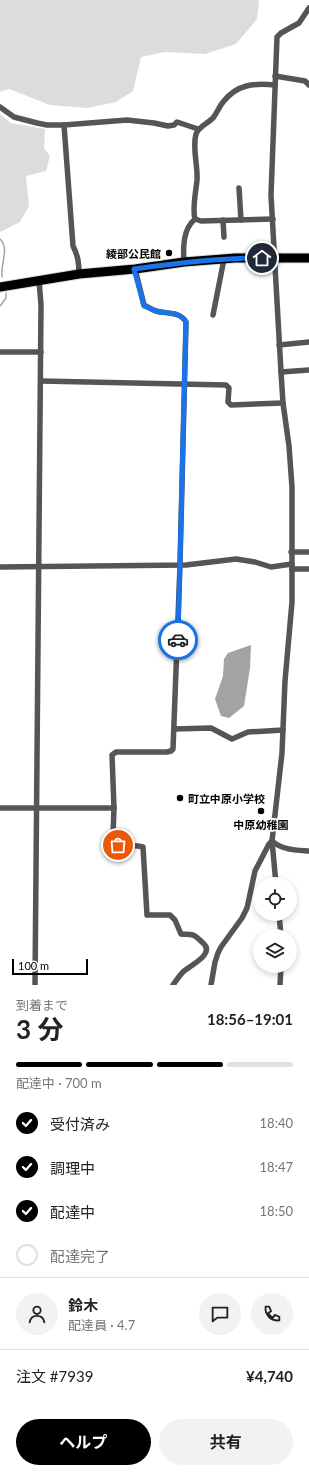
<!DOCTYPE html>
<html lang="ja">
<meta charset="utf-8">
<style>
body{margin:0;font-family:Lato,"Noto Sans JP",sans-serif;background:#f2f2f2;color:#222;height:100vh;display:flex;flex-direction:column;font-size:15px;white-space:nowrap}
*{box-sizing:border-box;margin:0}
p{font-size:13px;color:#767676}
.icon{flex:none;width:22px;height:22px;fill:none;stroke:currentColor;stroke-width:2;stroke-linecap:round;stroke-linejoin:round}
.map{position:relative;height:985px;overflow:hidden}
.panel{display:flex;flex-direction:column;background:#fff;flex:1}
.panel>*{flex:none}
.controls{position:absolute;left:253px;top:877px;display:grid;gap:8px}
.controls a{display:grid;place-items:center;width:44px;height:44px;border-radius:50%;background:#fff;box-shadow:0 2px 6px #0003;font-size:20px}
.scale{position:absolute;left:12px;bottom:10px;width:76px;box-sizing:border-box;padding-left:4px;border:2px solid #000;border-top:0;font-size:11px;line-height:14px;white-space:nowrap;color:#000;-webkit-text-stroke:3px #fff;paint-order:stroke}
.pin{position:absolute;display:grid;place-items:center;width:34px;height:34px;color:#fff;margin:-17px;border:2px solid #fff;border-radius:50%;box-shadow:0 1px 4px #0007}
.courier{position:absolute;display:grid;place-items:center;width:40px;height:40px;margin:-20px;border:3px solid #1a73e8;border-radius:50%;background:#fff;color:#222;box-shadow:0 1px 5px #0007}
.summary em{font-style:normal;font-weight:700}
.summary div{display:flex;flex-direction:column-reverse}
.summary{display:flex;align-items:center;justify-content:space-between;height:68px;padding:0 16px}
h1{font-size:26px;font-weight:700;line-height:30px}
.bar{display:grid;grid-template-columns:repeat(4,1fr);gap:6px 4px;align-content:center;height:48px;padding:0 16px}
.bar i{height:5px;border-radius:3px;background:#e0e0e0}
.bar .current{background:#000}
.bar p{grid-column:span 4}
.line{display:flex;align-items:center;gap:10px;padding:0 16px;border-top:1px solid #e0e0e0}
.line div{flex:1}
.round{display:grid;place-items:center;flex:none;width:42px;height:42px;border-radius:21px;background:#f2f2f2}
ol{padding:0 16px;list-style:none}
li{display:flex;align-items:center;gap:12px;height:44px}
li p{margin-inline-start:auto}
li .icon{padding:4px;border-radius:50%;background:#000;color:#fff;stroke-width:4}
li:last-child{color:#767676}
li i{width:22px;height:22px;border:2px solid #e0e0e0;border-radius:50%}
.button{display:flex;gap:8px;margin-top:auto;padding:8px 16px}
.button a{flex:1;height:46px;border-radius:24px;background:#000;color:#fff;font-size:16px;font-weight:700;line-height:46px;text-align:center}
.button a+a{background:#f2f2f2;color:#222}
.map>svg:first-child{display:block}
.green{fill:#dcdcdc}
.water{fill:#a3a3a3}
.lines{fill:none;stroke-linecap:round;stroke-linejoin:round}
.stream{stroke:#a3a3a3;stroke-width:1.5}
.primary-casing{stroke:#dbdbdb;stroke-width:11}
.street{stroke:#555;stroke-width:5.5}
.primary{stroke:#000;stroke-width:9}
.done{stroke:#595959;stroke-width:4;stroke-dasharray:0 7.2}
.route{stroke:#1a73e8;stroke-width:5}
.poi-dot{fill:#000;stroke:#fff;stroke-width:1.5}
.labels{text-anchor:middle;dominant-baseline:central;stroke-width:3.5;stroke-linejoin:round;paint-order:stroke}
.poi-label{font-size:11px;font-weight:bold;fill:#000;stroke:#fff;text-anchor:end}
</style>
<div class="map">
<svg width="309" height="985" viewBox="0 0 309 985">
<rect width="100%" height="100%" fill="#fff"/>
<g class="green">
<polygon points="0,0 258,0 259,1 257,19 236,44 205,54 165,52 141,57 133,91 116,102 87,108 50,105 9,89 0,92"/>
<polygon points="0,114 11,123 45,129 44,148 50,156 46,171 26,176 29,206 20,222 0,232"/>
</g>
<polygon class="water" points="251,645 250,668 244,706 229,718 221,716 215,699 223,676 224,659 228,653"/>
<g class="lines">
<g class="stream">
<path d="M0,239C10,249 0,264 2,277"/>
<polyline points="0,306 6,298 6,293"/>
</g>
<defs>
<polyline id="primary" points="0,287 79,274 135,269 184,262 235,258 309,258"/>
</defs>
<use href="#primary" class="primary-casing"/>
<g class="street">
<polyline points="275,76 305,81 309,85"/>
<polyline points="0,107 14,117 37,123 47,125 64,125 127,120 154,123 168,126 174,125 177,122 198,129"/>
<path d="M64,125L73,246C78,256 79,263 79,274"/>
<polyline points="239,188 241,220"/>
<polyline points="195,219 201,221 273,219"/>
<polyline points="223,220 224,237"/>
<path d="M184,262C183,247 183,229 195,219C192,209 196,191 197,180C198,165 192,148 196,134C199,126 207,124 213,118C217,113 219,107 223,102C237,84 254,83 275,85"/>
<path d="M135,269L144,305C148,307 152,310 156,311C166,314 180,311 186,322L180,565L173,749L171,751L167,752H116L112,755L114,808L113,835L114,840L118,845L138,846L143,847L147,915H170L175,920L181,934C194,935 193,933 203,943C216,954 189,966 183,972C179,976 176,981 173,985"/>
<polyline points="213,315 224,259"/>
<polyline points="279,345 309,342"/>
<polyline points="0,352 41,352"/>
<polyline points="281,372 309,370"/>
<polyline points="41,381 226,385 229,388 228,402 231,405 283,403"/>
<polyline points="291,552 309,552"/>
<polyline points="0,567 186,565 236,559 255,562 271,567 292,564"/>
<polyline points="292,569 309,569"/>
<polyline points="174,729 211,728 232,739 248,732 283,730"/>
<polyline points="0,808 114,808"/>
<path d="M272,841C282,850 296,850 309,851"/>
<polyline points="276,884 272,841 282,753 285,681 292,602 292,487 289,446 283,403 281,372 271,195 277,37 281,33 299,23 309,8"/>
<polyline points="279,914 281,936"/>
<polyline points="35,985 41,305 39,280"/>
<polyline points="211,985 215,962 218,953 221,947 242,918 247,908 255,871 269,844 272,841"/>
<polyline points="280,985 281,966"/>
</g>
<use href="#primary" class="primary"/>
</g>
<g class="lines">
<polyline class="done" points="118,845 114,840 113,835 114,808 112,755 116,752 167,752 173,749 178,640"/>
<path class="route" d="M178,640L186,322C180,311 166,314 156,311C152,310 148,307 144,306L134,269C177,263 219,258 262,258"/>
</g>
<g class="poi-dot">
<circle cx="169" cy="253" r="4"/>
<circle cx="180" cy="798" r="4"/>
<circle cx="261" cy="811" r="4"/>
</g>
<g class="labels">
<g class="poi-label">
<text x="161" y="253">綾部公民館</text>
<text x="188" y="798" text-anchor="start">町立中原小学校</text>
<text x="261" y="824" text-anchor="middle">中原幼稚園</text>
</g>
</g>
</svg>
<div class="controls">
<a><svg class="icon" aria-label="locate" viewBox="0 0 24 24"><circle cx="12" cy="12" r="6"/><path d="M12 2v4M12 18v4M2 12h4M18 12h4"/></svg></a>
<a><svg class="icon" aria-label="layers" viewBox="0 0 24 24"><path d="M12 4l9 5-9 5-9-5zM3 14l9 5 9-5"/></svg></a>
</div>
<div class="scale">100 m</div>
<div class="pin" style="left:118px;top:845px;background:#ea580c"><svg class="icon" aria-label="bag" viewBox="0 0 24 24"><path d="M5 8h14l-1 12H6zM9 8a3 3 0 0 1 6 0"/></svg></div>
<div class="pin" style="left:262px;top:258px;background:#1f2937"><svg class="icon" aria-label="home" viewBox="0 0 24 24"><path d="M3 11l9-7 9 7M6 9v11h12V9"/></svg></div>
<div class="courier" style="left:178px;top:640px"><svg class="icon" aria-label="car" viewBox="0 0 24 24"><path d="M5 17H2v-5l4-1 3-4h7l3 4 3 1v5h-3M9 17h6M6 11h13"/><circle cx="7" cy="17" r="2"/><circle cx="17" cy="17" r="2"/></svg></div>
</div>
<section class="panel">
<div class="summary"><div><h1>3 分</h1><p>到着まで</p></div><em>18:56–19:01</em></div>
<div class="bar"><i class="current"></i><i class="current"></i><i class="current"></i><i></i><p>配達中 · 700 m</p></div>
<ol>
<li><svg class="icon" aria-label="check" viewBox="0 0 24 24"><path d="M5 12l5 5 9-10"/></svg>受付済み<p>18:40</p></li>
<li><svg class="icon" aria-label="check" viewBox="0 0 24 24"><path d="M5 12l5 5 9-10"/></svg>調理中<p>18:47</p></li>
<li><svg class="icon" aria-label="check" viewBox="0 0 24 24"><path d="M5 12l5 5 9-10"/></svg>配達中<p>18:50</p></li>
<li><i></i>配達完了</li>
</ol>
<div class="line" style="height:72px"><a class="round"><svg class="icon" aria-label="person" viewBox="0 0 24 24"><circle cx="12" cy="8" r="4"/><path d="M4 21q1-7 8-7t8 7"/></svg></a><div><b>鈴木</b><p>配達員 · 4.7</p></div><a class="round"><svg class="icon" aria-label="chat" viewBox="0 0 24 24"><path d="M4 5h16v11H9l-5 4z"/></svg></a><a class="round"><svg class="icon" aria-label="phone" viewBox="0 0 24 24"><path d="M5 4h4l2 5-3 2q2 4 5 5l2-3 5 2v4C11 20 4 13 5 4z"/></svg></a></div>
<div class="line" style="height:52px"><div>注文 #7939</div><b>¥4,740</b></div>
<div class="button"><a>ヘルプ</a><a>共有</a></div>
</section>
